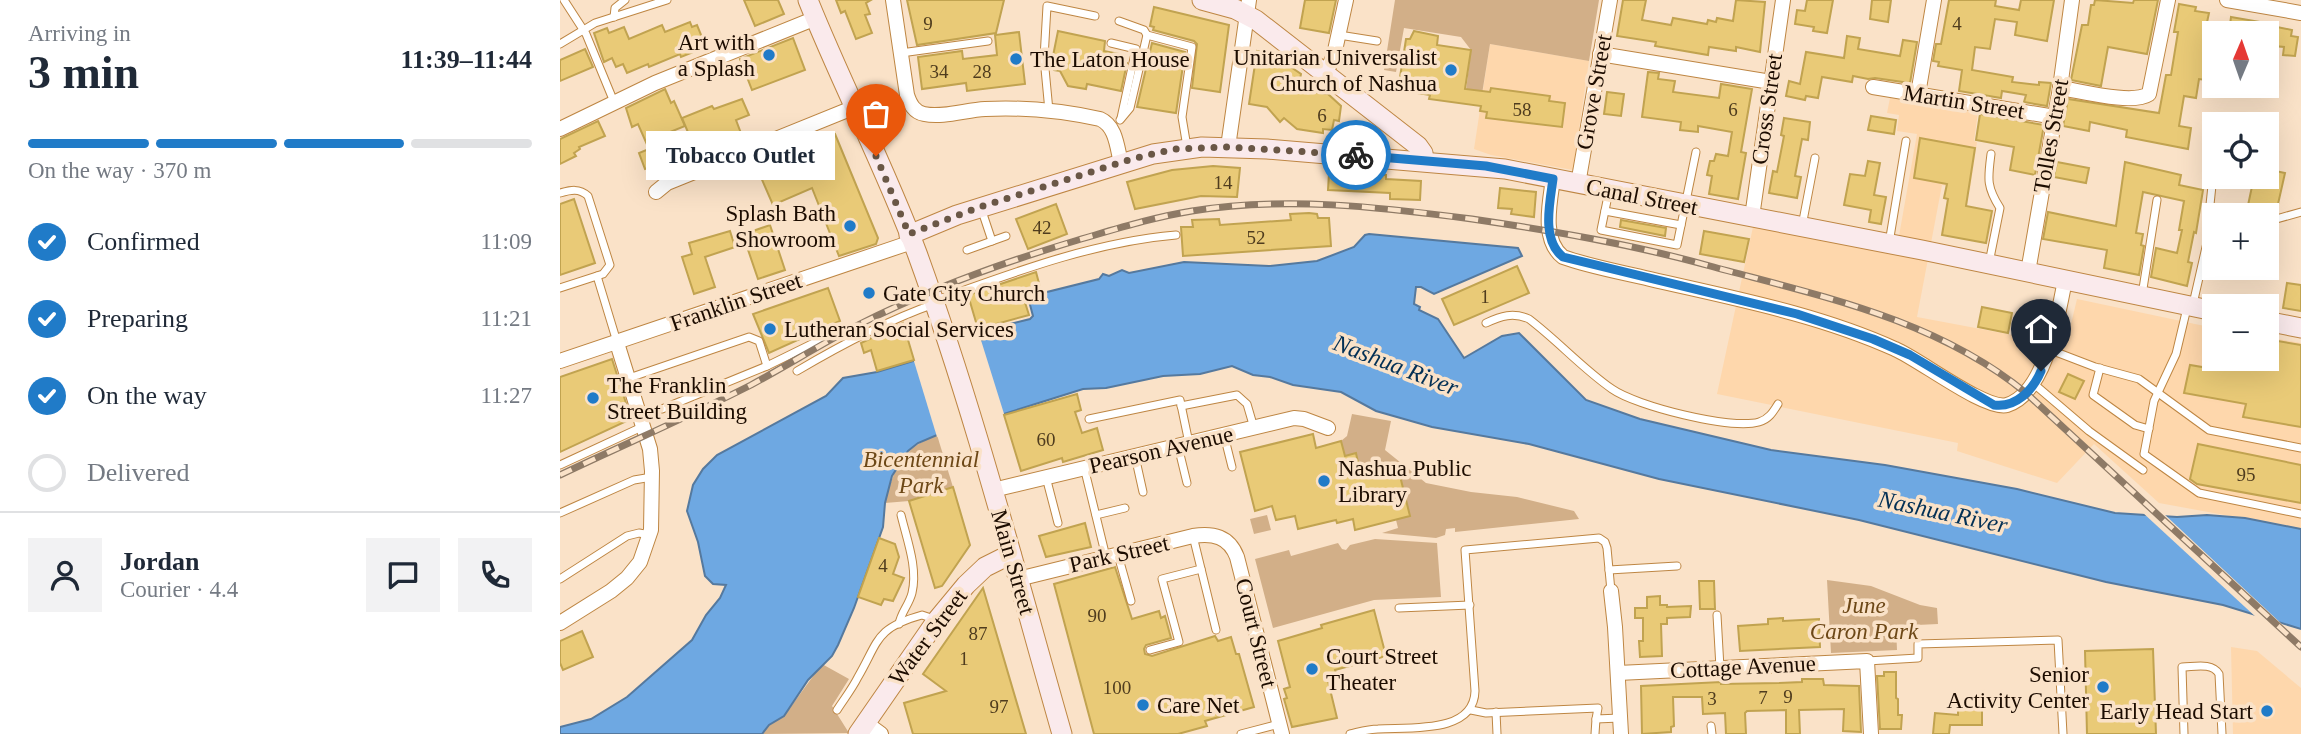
<!DOCTYPE html>
<meta charset="utf-8">
<style>
body{margin:0;font-family:Georgia,serif;background:#f2f2f3;color:#1f2937;height:100vh;display:flex;flex-direction:column;font-size:26px;white-space:nowrap}
*{box-sizing:border-box;margin:0}
p{font-size:23px;color:#747a83}
.icon{flex:none;width:38px;height:38px;fill:none;stroke:currentColor;stroke-width:2;stroke-linecap:round;stroke-linejoin:round}
.map{position:relative;flex:1;overflow:hidden}
.drawer{display:flex;flex-direction:column;background:#fff;width:560px}
.drawer>*{flex:none}
.needle{width:46px;rotate:2deg}
.tools{position:absolute;left:1642px;top:21px;display:grid;gap:14px}
.tools a{display:grid;place-items:center;width:77px;height:77px;border-radius:0px;background:#fff;box-shadow:0 7px 28px #0002;font-size:35px}
.pin{position:absolute;display:grid;place-items:center;width:60px;height:60px;color:#fff;margin:-72px -30px;border-radius:50% 50% 50% 0;rotate:-45deg;box-shadow:0 0 7px #0007}
.pin .icon{rotate:45deg}
.courier{position:absolute;display:grid;place-items:center;width:70px;height:70px;margin:-35px;border:5px solid #207bc8;border-radius:50%;background:#fff;color:#222;box-shadow:0 2px 9px #0007}
.bubble{position:absolute;height:49px;border-radius:0px;background:#fff;box-shadow:0 7px 28px #0002;font-size:23px;font-weight:600;line-height:49px;text-align:center}
.summary em{font-style:normal;font-weight:600}
.summary div{display:flex;flex-direction:column-reverse}
.summary{display:flex;align-items:center;justify-content:space-between;height:119px;padding:0 28px}
h1{font-size:46px;font-weight:600;line-height:52px}
.bar{display:grid;grid-template-columns:repeat(4,1fr);gap:10px 7px;align-content:center;height:84px;padding:0 28px}
.bar i{height:9px;border-radius:5px;background:#e0e1e3}
.bar .current{background:#207bc8}
.bar p{grid-column:span 4}
.line{display:flex;align-items:center;gap:18px;padding:0 28px;border-top:2px solid #e0e1e3}
.line div{flex:1}
.round{display:grid;place-items:center;flex:none;width:74px;height:74px;border-radius:0px;background:#f2f2f3}
ol{padding:0 28px;list-style:none}
li{display:flex;align-items:center;gap:21px;height:77px}
li p{margin-inline-start:auto}
li .icon{padding:7px;border-radius:50%;background:#207bc8;color:#fff;stroke-width:4}
li:last-child{color:#747a83}
li i{width:38px;height:38px;border:4px solid #e0e1e3;border-radius:50%}
main{display:flex;flex:1;min-height:0}
.map>svg:first-child{display:block}
.built{fill:#fed7ac}
.green{fill:#d2af88}
.water{fill:#6ea8e2;stroke:#55799e;stroke-width:2}
.pier{fill:#fae2c8}
.building{fill:#e9ca77;stroke:#c1a350;stroke-width:2}
.lines{fill:none;stroke-linecap:round;stroke-linejoin:round}
.lane-casing{stroke:#be8643;stroke-width:9}
.street-casing{stroke:#be8643;stroke-width:16}
.secondary-casing{stroke:#be8643;stroke-width:21}
.lane{stroke:#fff;stroke-width:7}
.street{stroke:#fff;stroke-width:14}
.secondary{stroke:#faeaec;stroke-width:19}
.rail-casing{stroke:#8e7a66;stroke-width:7}
.rail{stroke:#fae2c8;stroke-width:4.5;stroke-dasharray:13;stroke-linecap:butt}
.done{stroke:#6a5746;stroke-width:7;stroke-dasharray:0 12.6}
.route{stroke:#207bc8;stroke-width:9}
.poi-dot{fill:#207bc8;stroke:#fae2c8;stroke-width:2.5}
.labels{text-anchor:middle;dominant-baseline:central;stroke-width:7;stroke-linejoin:round;paint-order:stroke}
.number-label{font-size:19px;fill:#4f3c1e}
.poi-label{font-size:23px;fill:#1c0c00;stroke:#fae2c8;text-anchor:start}
.street-label{font-size:23px;fill:#1c0c00;stroke:#fae2c8}
.park-label{font-size:23px;font-style:italic;fill:#6d4817;stroke:#fae2c8}
.water-label{font-size:24px;font-style:italic;fill:#033055;stroke:#fae2c8}
</style>
<main>
<section class="drawer">
<div class="summary"><div><h1>3 min</h1><p>Arriving in</p></div><em>11:39–11:44</em></div>
<div class="bar"><i class="current"></i><i class="current"></i><i class="current"></i><i></i><p>On the way · 370 m</p></div>
<ol>
<li><svg class="icon" aria-label="check" viewBox="0 0 24 24"><path d="M5 12l5 5 9-10"/></svg>Confirmed<p>11:09</p></li>
<li><svg class="icon" aria-label="check" viewBox="0 0 24 24"><path d="M5 12l5 5 9-10"/></svg>Preparing<p>11:21</p></li>
<li><svg class="icon" aria-label="check" viewBox="0 0 24 24"><path d="M5 12l5 5 9-10"/></svg>On the way<p>11:27</p></li>
<li><i></i>Delivered</li>
</ol>
<div class="line" style="height:126px"><a class="round"><svg class="icon" aria-label="person" viewBox="0 0 24 24"><circle cx="12" cy="8" r="4"/><path d="M4 21q1-7 8-7t8 7"/></svg></a><div><b>Jordan</b><p>Courier · 4.4</p></div><a class="round"><svg class="icon" aria-label="chat" viewBox="0 0 24 24"><path d="M4 5h16v11H9l-5 4z"/></svg></a><a class="round"><svg class="icon" aria-label="phone" viewBox="0 0 24 24"><path d="M5 4h4l2 5-3 2q2 4 5 5l2-3 5 2v4C11 20 4 13 5 4z"/></svg></a></div>
</section>
<div class="map">
<svg width="1741" height="734" viewBox="0 0 1741 734">
<rect width="100%" height="100%" fill="#fae2c8"/>
<g class="built">
<polygon points="930,44 1029,61 1013,170 931,155 914,149"/>
<polygon points="1330,98 1418,112 1414,141 1417,142 1410,190 1382,185 1357,317 1506,345 1517,299 1654,328 1654,359 1706,359 1706,337 1741,343 1741,529 1599,503 1534,444 1497,483 1397,451 1398,443 1157,394 1193,227 1336,253 1357,134 1337,131 1339,115 1327,113"/>
<polygon points="1671,647 1697,651 1741,688 1741,734 1673,734"/>
</g>
<g class="green">
<polygon points="835,0 1039,0 1029,61 930,44 922,94 906,91 911,50 901,37 844,28 836,72 824,70"/>
<polygon points="792,414 831,421 825,450 866,483 911,492 957,497 1014,511 1019,519 895,532 895,528 886,529 885,535 876,538 822,533 838,528 836,520 850,516 839,472 821,477 817,462 799,467 796,453 785,456 781,441 787,436"/>
<path d="M377,435L393,487L349,501L325,503C334,468 342,448 377,435Z"/>
<polygon points="707,515 711,530 694,534 690,519"/>
<polygon points="815,539 877,543 881,597 814,600 713,628 695,559 729,550 731,556 778,543 782,549 786,550 790,545"/>
<polygon points="1267,580 1311,586 1360,605 1377,608 1378,624 1336,626 1337,650 1271,653"/>
<polygon points="262,664 289,679 272,706 289,733 202,734 209,725 224,716"/>
</g>
<polygon class="water" points="809,234 958,248 962,256 874,294 861,287 856,287 854,304 860,307 859,310 878,319 904,358 942,336 959,333 1026,400 1080,419 1211,450 1325,465 1457,489 1555,513 1617,517 1647,515 1685,518 1741,529 1741,629 1663,605 1546,582 1299,520 1099,479 969,444 872,427 816,411 781,392 733,385 710,377 693,375 672,366 640,374 603,376 546,388 523,389 377,435 358,443 348,451 332,476 325,503 323,527 294,608 278,645 272,656 248,680 224,716 209,725 202,734 0,734 0,727 31,719 67,697 132,640 146,615 160,598 166,585 153,584 145,576 138,542 127,511 133,485 143,469 157,455 266,396 283,378 317,372 422,340 442,326 470,319 473,316 469,301 475,295 539,279 543,274 549,276 562,270 569,273 624,262 709,266 757,261 794,247 805,235"/>
<g class="pier">
<polygon points="420,337 445,417 377,437 353,358"/>
<polygon points="1582,512 1603,513 1726,628 1698,619"/>
</g>
<g class="building">
<polygon points="184,0 218,0 224,14 195,26"/>
<polygon points="276,0 311,0 306,3 310,14 305,15 312,33 296,39 285,11 281,13"/>
<polygon points="347,0 444,0 436,33 357,45"/>
<polygon points="745,0 776,0 769,33 740,28"/>
<polygon points="1063,0 1086,0 1082,20 1111,25 1113,18 1147,24 1148,20 1156,22 1157,18 1173,21 1176,0 1205,2 1200,52 1176,47 1176,51 1149,47 1148,55 1095,46 1096,42 1057,36"/>
<polygon points="1247,0 1273,0 1267,33 1253,31 1254,27 1235,24 1237,10 1245,11"/>
<polygon points="1312,0 1331,0 1328,22 1310,19"/>
<polygon points="1389,0 1436,0 1435,6 1459,10 1461,0 1494,0 1487,41 1455,35 1457,22 1435,19 1430,49 1415,47 1412,70 1453,77 1452,82 1479,85 1479,82 1491,83 1487,106 1464,102 1466,95 1442,91 1441,98 1399,91 1402,70 1378,66 1379,62 1373,61 1376,44 1381,44"/>
<polygon points="1535,0 1573,3 1574,0 1598,0 1587,54 1548,47 1541,86 1511,80 1522,25 1528,25 1531,5 1534,5"/>
<polygon points="1619,4 1636,7 1635,11 1649,13 1646,27 1654,28 1654,81 1639,79 1636,98 1624,96 1619,126 1631,128 1628,149 1566,137 1567,130 1530,122 1529,131 1503,126 1508,99 1599,113 1606,75 1611,75 1618,32 1614,32"/>
<polygon points="594,7 669,25 660,92 632,88 637,44 634,41 593,30 594,27 590,26"/>
<polygon points="1671,17 1706,23 1704,33 1669,33"/>
<polygon points="130,22 132,27 137,25 146,47 121,57 120,54 89,67 88,64 67,73 63,64 56,67 52,58 44,62 34,33 47,28 49,33 64,27 69,39 102,25 105,32"/>
<polygon points="1717,27 1732,30 1731,36 1738,37 1735,56 1723,55 1724,47 1714,46"/>
<polygon points="498,31 545,41 544,51 564,55 563,62 567,63 561,91 527,84 526,89 508,86 500,71 494,70 491,66"/>
<polygon points="854,31 878,36 877,45 911,50 905,89 930,92 931,88 990,96 989,101 1005,103 1002,127 926,118 927,112 920,111 921,106 869,99 870,95 838,90 846,39 850,39"/>
<polygon points="459,32 465,84 407,91 406,83 362,89 358,57 402,51 403,59 437,55 435,35"/>
<polygon points="1287,36 1300,38 1298,49 1340,56 1343,40 1357,42 1350,83 1315,78 1308,79 1293,76 1292,82 1262,77 1258,98 1246,96 1245,100 1226,96 1229,81 1240,84 1246,52 1284,58"/>
<polygon points="233,38 245,70 192,90 180,59"/>
<polygon points="592,43 625,52 616,113 577,107"/>
<polygon points="25,49 33,67 0,81 0,60"/>
<polygon points="697,51 722,55 722,61 741,74 740,79 753,84 751,92 768,94 781,106 779,121 774,120 772,130 763,129 763,133 737,129 724,118 720,122 707,107 689,104"/>
<polygon points="1088,72 1099,73 1098,79 1115,81 1113,92 1159,98 1161,84 1192,89 1181,152 1186,153 1178,199 1149,194 1152,176 1147,175 1150,161 1154,161 1156,154 1168,156 1172,132 1138,126 1138,132 1120,130 1121,122 1082,117"/>
<polygon points="105,89 111,103 114,101 125,126 105,134 115,159 111,160 113,165 96,171 94,166 85,169 79,153 89,149 78,124 72,127 66,108"/>
<polygon points="1047,92 1064,94 1061,116 1044,114"/>
<polygon points="182,99 189,115 176,120 182,136 137,154 122,118 152,106 154,109"/>
<polygon points="1420,114 1484,125 1475,175 1450,170 1454,147 1416,140"/>
<polygon points="1311,116 1336,120 1334,134 1308,130"/>
<polygon points="1224,118 1250,122 1248,140 1242,139 1235,176 1241,177 1237,198 1209,193 1213,171 1217,172 1224,136 1221,135"/>
<polygon points="38,121 45,136 19,147 20,149 14,153 16,156 0,164 0,139"/>
<polygon points="275,134 318,238 316,244 279,256 252,188 213,205 196,166"/>
<polygon points="1360,138 1415,148 1406,206 1432,211 1426,243 1382,235 1388,199 1384,198 1387,184 1354,178"/>
<polygon points="1308,161 1320,163 1314,195 1326,197 1321,224 1309,222 1311,210 1284,205 1290,174 1305,176"/>
<polygon points="1497,162 1529,168 1526,183 1494,177"/>
<polygon points="1565,162 1621,175 1619,185 1643,190 1636,233 1634,232 1628,262 1632,263 1627,286 1591,277 1596,248 1617,253 1622,230 1619,230 1624,201 1583,192 1576,233 1583,234 1581,245 1584,246 1579,275 1544,268 1547,250 1483,239 1488,212 1556,226"/>
<polygon points="653,166 680,168 677,197 641,196 575,209 567,182 612,170"/>
<polygon points="1706,169 1725,173 1716,213 1708,215 1687,210 1694,177 1706,177"/>
<polygon points="769,173 826,175 826,179 861,181 860,200 830,199 830,193 768,190"/>
<polygon points="940,188 976,192 974,217 951,214 952,209 938,208"/>
<polygon points="14,199 35,263 0,275 0,204"/>
<polygon points="496,204 507,234 468,249 456,219"/>
<polygon points="749,213 757,214 758,218 769,218 771,246 623,256 621,227 633,227 632,220 659,219 660,225 731,220 730,214"/>
<polygon points="1061,220 1106,228 1105,236 1060,227"/>
<polygon points="210,225 225,270 198,279 185,241 195,238 193,231"/>
<polygon points="170,231 175,247 145,257 155,287 134,294 122,257 132,254 129,243"/>
<polygon points="1144,231 1189,239 1184,262 1140,254"/>
<polygon points="957,266 969,293 894,325 882,299"/>
<polygon points="476,272 480,287 462,293 469,315 418,329 408,295"/>
<polygon points="1727,283 1741,285 1741,311 1723,308"/>
<polygon points="268,288 280,321 209,353 193,314"/>
<polygon points="1422,307 1452,313 1448,333 1418,327"/>
<polygon points="343,323 354,360 317,371 311,350 304,353 301,343"/>
<polygon points="1706,339 1741,345 1741,427 1683,417 1686,404 1624,393 1630,365 1648,368 1649,359 1706,359"/>
<polygon points="52,359 71,419 0,452 0,377"/>
<polygon points="1508,374 1524,381 1515,399 1499,392"/>
<polygon points="517,394 521,410 515,412 522,433 537,428 543,450 503,462 502,458 461,471 444,415"/>
<polygon points="753,434 756,448 781,441 785,456 796,453 799,467 817,462 821,477 839,472 850,516 795,530 793,519 777,523 776,520 738,529 735,516 716,520 712,506 695,511 680,452"/>
<polygon points="1638,444 1741,465 1741,503 1637,484 1630,479"/>
<polygon points="393,487 410,545 382,586 375,588 349,501"/>
<polygon points="525,523 531,547 486,557 479,536"/>
<polygon points="319,538 335,544 339,557 333,574 344,578 333,601 324,599 321,605 298,597"/>
<polygon points="555,567 572,619 599,611 601,618 605,616 611,638 586,645 584,649 585,654 592,656 655,636 658,641 671,637 676,654 679,654 694,707 645,721 647,726 618,734 534,734 494,584"/>
<polygon points="1139,581 1154,581 1155,609 1140,609"/>
<polygon points="423,588 466,734 353,734 344,703 386,691 363,674"/>
<polygon points="1100,596 1100,605 1107,605 1107,607 1131,606 1130,617 1107,618 1107,624 1101,624 1102,656 1080,657 1079,641 1083,641 1083,618 1075,618 1075,608 1087,608 1087,597"/>
<polygon points="814,610 826,656 775,670 777,678 768,681 777,718 732,727 724,699 727,698 724,689 730,687 718,641 762,628 761,625"/>
<polygon points="1223,618 1223,621 1259,619 1260,647 1180,651 1178,626 1208,624 1208,619"/>
<polygon points="22,631 33,657 3,670 0,663 0,641"/>
<polygon points="1593,649 1596,734 1527,734 1525,651"/>
<polygon points="1324,672 1336,672 1336,698 1338,699 1338,715 1342,715 1341,729 1320,729 1317,676 1324,676"/>
<polygon points="1242,679 1263,679 1264,685 1299,686 1301,732 1283,731 1284,709 1239,710 1240,734 1226,734 1226,710 1187,711 1185,713 1186,734 1166,734 1165,713 1143,714 1142,697 1113,697 1114,726 1111,727 1111,732 1082,734 1081,686 1161,682 1161,684 1219,683 1242,682"/>
<polygon points="1398,710 1422,710 1422,725 1390,725 1389,734 1373,734 1375,713 1398,715"/>
</g>
<g class="lines">
<defs>
<g id="lane">
<polyline points="4,0 26,34 54,102"/>
<polyline points="54,17 55,8 65,0"/>
<polyline points="559,21 584,30 587,35"/>
<polyline points="779,35 817,41"/>
<polyline points="551,43 576,49 561,118"/>
<polyline points="0,44 35,23 107,0"/>
<polyline points="341,53 428,41"/>
<polyline points="489,111 484,58 487,6 535,16"/>
<polyline points="560,120 570,108 587,35 632,47 622,117 627,147"/>
<polyline points="1049,191 1041,230 1117,245 1136,152"/>
<path d="M0,193C11,190 19,188 28,196L50,265L43,274L0,288"/>
<polyline points="1045,211 1121,225"/>
<polyline points="1706,222 1741,212"/>
<polyline points="1242,226 1255,158"/>
<polyline points="1649,234 1648,224 1654,166"/>
<polyline points="432,241 446,236"/>
<polyline points="1329,243 1346,141"/>
<polyline points="407,250 432,241 421,208"/>
<path d="M1429,263L1440,208C1426,186 1428,178 1431,154"/>
<polyline points="37,276 57,342"/>
<polyline points="1582,295 1597,200"/>
<path d="M374,301C452,273 533,242 616,235"/>
<polyline points="1633,304 1649,234 1654,233"/>
<polyline points="1627,308 1616,354 1594,401 1584,454 1639,493 1741,514"/>
<path d="M926,323C941,316 953,312 969,319C998,341 1023,369 1052,389C1076,406 1171,430 1199,422C1209,419 1213,412 1218,404"/>
<polyline points="1488,349 1535,367 1579,379 1649,430 1741,448"/>
<polyline points="1540,368 1533,395 1575,425 1589,429"/>
<path d="M237,371C281,345 326,321 374,304"/>
<polyline points="69,378 189,337 199,341 207,366"/>
<polyline points="1474,384 1529,431 1583,470"/>
<polyline points="621,406 677,395 687,404 694,428"/>
<polyline points="102,409 207,366 264,338"/>
<polyline points="529,419 620,400 629,443"/>
<polyline points="664,435 672,467"/>
<polyline points="618,446 627,483"/>
<polyline points="575,456 583,492"/>
<polyline points="0,465 84,426"/>
<polyline points="524,467 546,557"/>
<polyline points="486,477 498,523"/>
<polyline points="0,513 74,480 92,477"/>
<polyline points="536,515 565,508"/>
<polyline points="633,536 656,630"/>
<polyline points="558,555 571,601"/>
<polyline points="1049,570 1117,566"/>
<polyline points="0,579 67,536 79,533 90,535"/>
<polyline points="839,608 910,605"/>
<polyline points="1157,615 1160,668"/>
<path d="M339,624C341,612 349,605 352,593C358,568 347,540 341,515"/>
<polyline points="590,650 619,642 602,579 641,569"/>
<polyline points="1307,661 1358,658 1358,644 1498,640 1503,734"/>
<path d="M277,710C284,699 292,689 298,677C319,641 315,628 362,615L377,620"/>
<polyline points="911,710 926,713 1038,708 1036,719 1060,718"/>
<polyline points="936,712 937,734"/>
<polyline points="1151,726 1152,734"/>
<polyline points="681,734 719,724"/>
<path d="M790,734C799,732 808,729 818,729C850,727 914,734 915,691L905,550L1039,538L1045,542L1047,548L1051,591"/>
<polyline points="1035,734 1036,719"/>
<path d="M1624,734L1622,667C1634,667 1652,662 1659,674L1662,734"/>
</g>
<g id="street">
<path d="M333,0L347,95C350,104 354,112 364,114C383,118 406,110 425,109C462,107 503,111 540,119C556,126 557,147 561,163"/>
<polyline points="1667,0 1741,13"/>
<polyline points="1040,54 1211,82"/>
<polyline points="766,73 774,55 786,0"/>
<polyline points="1313,87 1495,117"/>
<path d="M1500,88C1521,91 1572,105 1589,94L1608,0"/>
<polyline points="1358,94 1374,0"/>
<polyline points="0,129 95,83 256,18"/>
<polyline points="668,147 689,0"/>
<path d="M993,179C990,202 981,240 1003,257C1031,267 1061,272 1090,279C1172,298 1258,314 1335,349C1359,359 1426,411 1447,405C1486,393 1498,315 1505,280"/>
<polyline points="1018,184 1050,0"/>
<polyline points="96,192 107,183 295,107"/>
<polyline points="1192,217 1223,0"/>
<polyline points="1468,272 1500,88 1512,0"/>
<polyline points="0,361 352,242"/>
<polyline points="433,490 734,418 744,419 768,428"/>
<path d="M458,579L633,536C653,533 669,536 677,557L722,734"/>
<polyline points="1051,591 1055,627 1061,734"/>
<polyline points="0,623 51,591 67,578 80,562 91,530 92,471 90,449 57,343"/>
<polyline points="1058,673 1307,661 1311,734"/>
<polyline points="306,723 321,734"/>
</g>
<g id="secondary">
<path d="M248,0C282,85 325,167 357,253C414,410 456,573 502,734"/>
<polyline points="642,0 675,9 696,20 858,146 863,153 864,161"/>
<polyline points="349,235 397,215 593,154 642,147 707,149 945,169 1362,250 1654,311"/>
<polyline points="1706,321 1741,328"/>
<polyline points="298,734 377,620 406,585 425,567 451,554"/>
</g>
</defs>
<use href="#lane" class="lane-casing"/>
<use href="#street" class="street-casing"/>
<use href="#secondary" class="secondary-casing"/>
<use href="#lane" class="lane"/>
<use href="#street" class="street"/>
<use href="#secondary" class="secondary"/>
<defs>
<path id="rail" d="M0,475C63,445 128,417 191,385C228,365 263,343 300,324C370,289 444,262 518,240C556,229 594,217 632,211C725,196 819,207 912,219C993,231 1071,244 1150,266C1260,296 1376,319 1466,393L1741,647"/>
</defs>
<use href="#rail" class="rail-casing"/>
<use href="#rail" class="rail"/>
</g>
<g class="lines">
<polyline class="done" points="316,156 349,234 420,207 572,159 614,149 668,147 796,155"/>
<path class="route" d="M796,155L926,166L993,179C990,202 981,240 1003,257L1237,314L1313,339L1350,355L1434,405C1456,408 1473,390 1481,371"/>
</g>
<g class="poi-dot">
<circle cx="209" cy="55" r="7"/>
<circle cx="456" cy="59" r="7"/>
<circle cx="891" cy="70" r="7"/>
<circle cx="290" cy="226" r="7"/>
<circle cx="309" cy="293" r="7"/>
<circle cx="210" cy="329" r="7"/>
<circle cx="33" cy="398" r="7"/>
<circle cx="764" cy="481" r="7"/>
<circle cx="752" cy="669" r="7"/>
<circle cx="1543" cy="687" r="7"/>
<circle cx="583" cy="705" r="7"/>
<circle cx="1707" cy="711" r="7"/>
</g>
<g class="labels">
<g class="number-label">
<text x="368" y="23">9</text>
<text x="1397" y="23">4</text>
<text x="379" y="71">34</text>
<text x="422" y="71">28</text>
<text x="962" y="109">58</text>
<text x="1173" y="109">6</text>
<text x="762" y="115">6</text>
<text x="663" y="182">14</text>
<text x="482" y="227">42</text>
<text x="696" y="237">52</text>
<text x="925" y="296">1</text>
<text x="486" y="439">60</text>
<text x="1686" y="474">95</text>
<text x="323" y="565">4</text>
<text x="537" y="615">90</text>
<text x="418" y="633">87</text>
<text x="404" y="658">1</text>
<text x="557" y="687">100</text>
<text x="1228" y="696">9</text>
<text x="1203" y="697">7</text>
<text x="1152" y="698">3</text>
<text x="439" y="706">97</text>
</g>
<g class="poi-label">
<text x="195" y="42" text-anchor="end">Art with<tspan x="195" dy="26">a Splash</tspan></text>
<text x="877" y="57" text-anchor="end">Unitarian Universalist<tspan x="877" dy="26">Church of Nashua</tspan></text>
<text x="470" y="59">The Laton House</text>
<text x="276" y="213" text-anchor="end">Splash Bath<tspan x="276" dy="26">Showroom</tspan></text>
<text x="323" y="293">Gate City Church</text>
<text x="224" y="329">Lutheran Social Services</text>
<text x="47" y="385">The Franklin<tspan x="47" dy="26">Street Building</tspan></text>
<text x="778" y="468">Nashua Public<tspan x="778" dy="26">Library</tspan></text>
<text x="766" y="656">Court Street<tspan x="766" dy="26">Theater</tspan></text>
<text x="1529" y="674" text-anchor="end">Senior<tspan x="1529" dy="26">Activity Center</tspan></text>
<text x="597" y="705">Care Net</text>
<text x="1693" y="711" text-anchor="end">Early Head Start</text>
</g>
<g class="street-label">
<text transform="translate(1034 92) rotate(-80)">Grove Street</text>
<text transform="translate(1404 102) rotate(9)">Martin Street</text>
<text transform="translate(1207 109) rotate(-82)">Cross Street</text>
<text transform="translate(1491 136) rotate(-80)">Tolles Street</text>
<text transform="translate(1082 197) rotate(11)">Canal Street</text>
<text transform="translate(176 302) rotate(-19)">Franklin Street</text>
<text transform="translate(601 450) rotate(-13)">Pearson Avenue</text>
<text transform="translate(559 554) rotate(-13)">Park Street</text>
<text transform="translate(453 562) rotate(74)">Main Street</text>
<text transform="translate(696 633) rotate(76)">Court Street</text>
<text transform="translate(368 637) rotate(-53)">Water Street</text>
<text transform="translate(1183 667) rotate(-3)">Cottage Avenue</text>
</g>
<g class="park-label">
<text x="361" y="459">Bicentennial<tspan x="361" dy="26">Park</tspan></text>
<text x="1304" y="605">June<tspan x="1304" dy="26">Caron Park</tspan></text>
</g>
<g class="water-label">
<text transform="translate(836 365) rotate(21)">Nashua River</text>
<text transform="translate(1383 512) rotate(12)">Nashua River</text>
</g>
</g>
</svg>
<div class="tools">
<a><svg class="needle" viewBox="-14 -14 28 28"><path d="M0-13l5 13h-10z" fill="#e53935"/><path d="M0 13l5-13h-10z" fill="#747a83"/></svg></a>
<a><svg class="icon" aria-label="locate" viewBox="0 0 24 24"><circle cx="12" cy="12" r="6"/><path d="M12 2v4M12 18v4M2 12h4M18 12h4"/></svg></a>
<a>+</a>
<a>−</a>
</div>
<div class="pin" style="left:316px;top:156px;background:#ea580c"><svg class="icon" aria-label="bag" viewBox="0 0 24 24"><path d="M5 8h14l-1 12H6zM9 8a3 3 0 0 1 6 0"/></svg></div>
<div class="pin" style="left:1481px;top:371px;background:#1f2937"><svg class="icon" aria-label="home" viewBox="0 0 24 24"><path d="M3 11l9-7 9 7M6 9v11h12V9"/></svg></div>
<div class="courier" style="left:796px;top:155px"><svg class="icon" aria-label="bike" viewBox="0 0 24 24"><circle cx="6" cy="16" r="4"/><circle cx="18" cy="16" r="4"/><path d="M6 16l4-8h5l3 8M10 8l3 8H6M13 5h3"/></svg></div>
<div class="bubble" style="left:86px;top:131px;width:189px">Tobacco Outlet</div>
</div>
</main>
